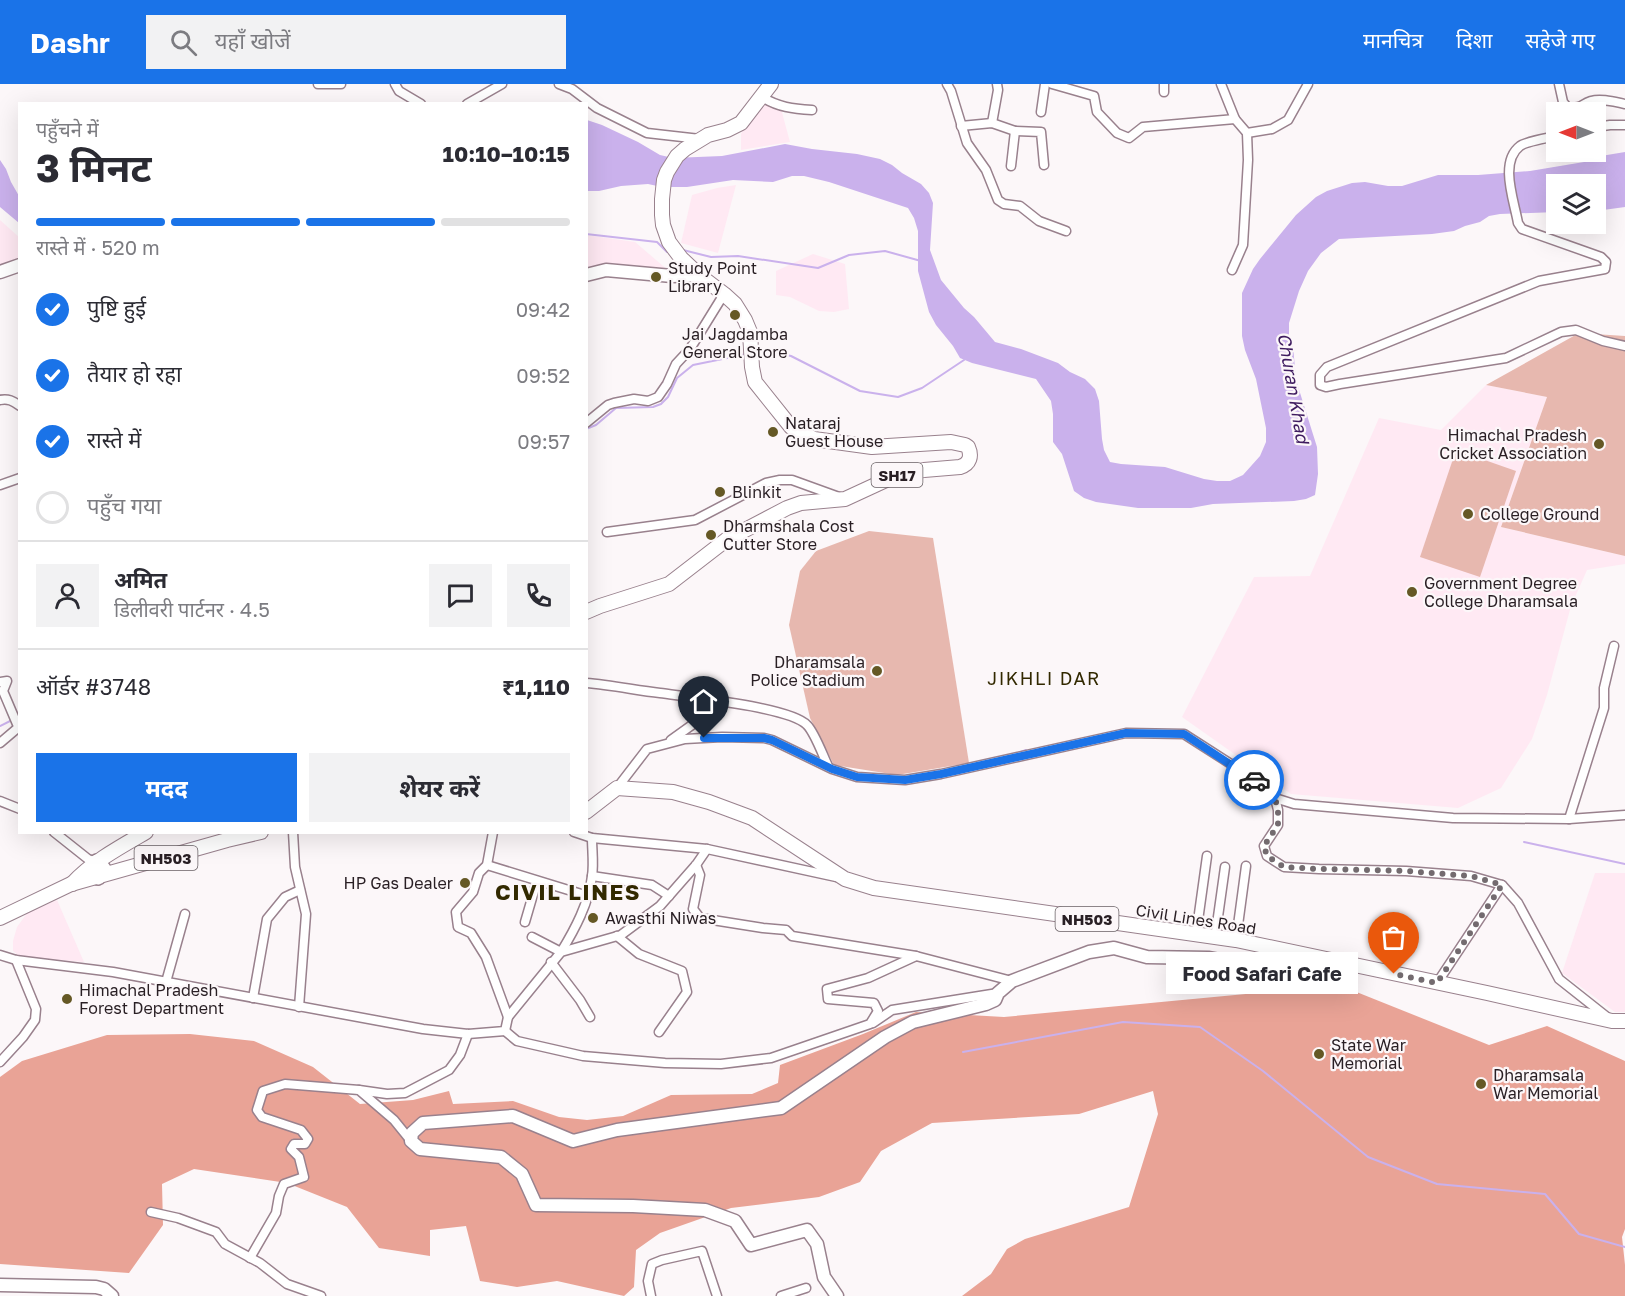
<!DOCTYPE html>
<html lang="hi">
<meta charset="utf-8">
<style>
body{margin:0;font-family:"Golos Text","Noto Sans Devanagari",sans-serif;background:#f2f2f3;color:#2b2b33;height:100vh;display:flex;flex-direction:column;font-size:22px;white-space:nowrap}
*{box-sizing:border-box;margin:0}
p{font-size:20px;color:#7c7c81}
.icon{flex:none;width:33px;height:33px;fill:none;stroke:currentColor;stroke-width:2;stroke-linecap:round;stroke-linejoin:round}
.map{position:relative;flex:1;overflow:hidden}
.panel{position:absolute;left:18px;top:18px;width:570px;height:732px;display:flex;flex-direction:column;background:#fff;border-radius:0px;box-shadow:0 6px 24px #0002}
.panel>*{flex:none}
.needle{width:39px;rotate:270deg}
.tools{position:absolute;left:1546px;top:18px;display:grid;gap:12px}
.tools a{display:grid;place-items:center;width:60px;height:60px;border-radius:0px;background:#fff;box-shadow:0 6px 24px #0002;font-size:30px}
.pin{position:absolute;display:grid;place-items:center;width:51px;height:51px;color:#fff;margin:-62px -26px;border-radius:50% 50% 50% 0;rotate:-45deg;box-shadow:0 0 6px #0007}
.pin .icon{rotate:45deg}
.courier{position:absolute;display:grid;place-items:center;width:60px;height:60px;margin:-30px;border:4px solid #1a73e8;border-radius:50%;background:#fff;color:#222;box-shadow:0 2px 8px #0007}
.bubble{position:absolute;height:42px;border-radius:0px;background:#fff;box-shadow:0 6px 24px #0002;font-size:20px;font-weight:700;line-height:42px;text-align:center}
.headline em{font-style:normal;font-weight:700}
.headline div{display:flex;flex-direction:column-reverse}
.headline{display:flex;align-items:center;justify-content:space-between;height:102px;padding:0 18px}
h1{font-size:39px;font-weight:700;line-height:45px}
.bar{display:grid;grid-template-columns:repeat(4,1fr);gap:9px 6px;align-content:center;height:72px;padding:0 18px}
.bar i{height:8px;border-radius:4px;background:#e1e1e2}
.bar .current{background:#1a73e8}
.bar p{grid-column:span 4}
.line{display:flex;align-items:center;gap:15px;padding:0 18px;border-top:2px solid #e1e1e2}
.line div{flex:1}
.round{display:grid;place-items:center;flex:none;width:63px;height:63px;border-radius:0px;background:#f2f2f3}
ol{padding:0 18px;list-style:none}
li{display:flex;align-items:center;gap:18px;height:66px}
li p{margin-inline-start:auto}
li .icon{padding:6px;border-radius:50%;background:#1a73e8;color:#fff;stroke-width:4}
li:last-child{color:#7c7c81}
li i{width:33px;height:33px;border:3px solid #e1e1e2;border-radius:50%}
.cta{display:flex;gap:12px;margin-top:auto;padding:12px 18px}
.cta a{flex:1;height:69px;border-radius:0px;background:#1a73e8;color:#fff;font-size:24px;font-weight:700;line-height:69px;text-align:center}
.cta a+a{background:#f2f2f3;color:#2b2b33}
header{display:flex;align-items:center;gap:36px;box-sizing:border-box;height:84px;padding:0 30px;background:#1a73e8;color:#fff}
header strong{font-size:28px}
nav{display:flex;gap:33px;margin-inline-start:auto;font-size:21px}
.search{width:420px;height:54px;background:#f2f2f3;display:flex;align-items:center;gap:15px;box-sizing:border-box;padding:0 21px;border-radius:0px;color:#7c7c81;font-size:22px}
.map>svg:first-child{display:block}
.built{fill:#ffe9f3}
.green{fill:#e7b8af}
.forest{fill:#e9a396}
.water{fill:#cab1ec}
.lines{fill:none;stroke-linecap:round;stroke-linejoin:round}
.stream{stroke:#cab1ec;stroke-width:2}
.street-casing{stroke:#99818d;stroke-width:11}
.secondary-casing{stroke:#99818d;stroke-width:15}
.primary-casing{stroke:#99818d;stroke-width:16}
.highway-casing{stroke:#99818d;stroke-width:18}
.street{stroke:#fff;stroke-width:8}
.secondary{stroke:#fff;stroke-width:12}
.primary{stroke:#fff;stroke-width:14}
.highway{stroke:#fff;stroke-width:15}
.done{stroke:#736b6f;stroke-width:6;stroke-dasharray:0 10.8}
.route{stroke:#1a73e8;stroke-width:8}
.poi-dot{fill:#655825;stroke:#fcf7f9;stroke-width:2}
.labels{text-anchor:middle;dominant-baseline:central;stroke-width:4.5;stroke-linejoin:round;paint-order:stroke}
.shield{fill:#fcf7f9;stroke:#686064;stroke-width:1.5}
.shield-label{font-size:15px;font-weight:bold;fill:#291f24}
.poi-label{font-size:16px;fill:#291f24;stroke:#fcf7f9;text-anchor:start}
.street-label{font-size:16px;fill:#291f24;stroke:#fcf7f9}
.water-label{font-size:18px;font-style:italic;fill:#3f1c60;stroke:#fcf7f9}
.neighbourhood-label{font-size:18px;letter-spacing:1.5px;fill:#322900;stroke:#fcf7f9}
.district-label{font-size:22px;font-weight:bold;letter-spacing:1.5px;fill:#322900;stroke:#fcf7f9}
</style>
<header>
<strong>Dashr</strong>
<div class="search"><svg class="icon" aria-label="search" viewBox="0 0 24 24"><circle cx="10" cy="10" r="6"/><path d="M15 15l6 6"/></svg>यहाँ खोजें</div>
<nav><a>मानचित्र</a><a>दिशा</a><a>सहेजे गए</a></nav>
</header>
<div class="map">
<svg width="1625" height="1212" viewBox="0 0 1625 1212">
<rect width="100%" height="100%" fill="#fcf7f9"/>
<g class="built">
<polygon points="758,15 780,21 790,58 741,66 741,50"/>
<polygon points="736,101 718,169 681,159 692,111 717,104"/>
<polygon points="0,136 20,154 19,178 0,185"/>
<polygon points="587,151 635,158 670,188 587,185"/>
<polygon points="813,170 845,180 849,225 834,228 819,227 790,213 776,211 776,187"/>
<polygon points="1486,301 1547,313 1501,443 1625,472 1625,480 1587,486 1571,522 1547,611 1532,655 1501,704 1458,724 1291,710 1182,633 1254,493 1310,492 1379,334 1441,346"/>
<polygon points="1595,789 1625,789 1625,928 1615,928 1562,889"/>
<polygon points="57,816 84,878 20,873 13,867 13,857 17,843 28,828"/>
</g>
<g class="green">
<polygon points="1579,249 1625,252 1625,472 1501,443 1547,313 1486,301"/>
<polygon points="1456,366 1516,387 1480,493 1420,473"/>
<polygon points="869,447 933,454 969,679 897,691 834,681 810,634 789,541 800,487 816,467"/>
</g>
<polygon class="forest" points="1339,901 1489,961 1547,942 1625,977 1625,1145 1622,1153 1625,1181 1625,1212 962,1212 991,1190 1007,1165 1025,1155 1129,1123 1158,1030 1153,1007 1079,1030 932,1039 881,1067 860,1098 819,1113 731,1124 660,1149 636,1166 634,1203 624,1212 557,1197 517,1203 480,1197 466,1142 430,1146 430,1172 379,1164 347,1123 287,1099 194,1085 162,1100 163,1141 129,1189 0,1180 0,993 22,977 107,951 190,950 254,957 313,983 360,1020 413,1016 449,1007 453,1020 513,1017 559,1033 587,1036 623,1032 671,1011 752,1010 778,999 780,981 863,950 916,928 1004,933"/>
<g class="water">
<polygon points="587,36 602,41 638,58 660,71 673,74 722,72 785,60 812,65 857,70 880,75 892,81 902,89 921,100 929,109 933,119 930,166 941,196 964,224 974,233 995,258 1021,265 1058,279 1070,288 1085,295 1095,305 1099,317 1102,355 1104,366 1110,378 1121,380 1165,383 1204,395 1217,397 1230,397 1243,391 1260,372 1266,358 1266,344 1256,295 1245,266 1242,252 1242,209 1253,185 1260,175 1296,131 1316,113 1327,107 1352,99 1365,98 1388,102 1402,102 1438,91 1478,91 1530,87 1590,77 1601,72 1625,68 1625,123 1596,127 1596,100 1557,100 1557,128 1500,130 1489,132 1480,138 1465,142 1454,147 1432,150 1339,155 1321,169 1308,187 1299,207 1289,239 1289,251 1293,262 1296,296 1317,363 1318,390 1315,411 1306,415 1294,417 1213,420 1191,424 1138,424 1096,418 1084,414 1074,407 1062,370 1053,358 1053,330 1051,317 1036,295 972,279 960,274 953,262 936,241 929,228 918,187 918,147 914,134 908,124 829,98 804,92 792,92 773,98 733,96 687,103 662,103 648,100 621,102 599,107 587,107"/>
<polygon points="0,76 6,85 11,98 19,112 19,139 0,123"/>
</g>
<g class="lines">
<g class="stream">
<polyline points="586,150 657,158 667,168 669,168"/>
<polyline points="683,166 711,173 738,172 818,184 849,171 885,167 921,177"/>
<polyline points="756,268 765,266 791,272 860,307 898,313 922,304 964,276"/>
<polyline points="586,345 596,341 616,324 653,323 661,320 668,313 677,294 693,281 747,270"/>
<polyline points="0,642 20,632"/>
<polyline points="1018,669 1026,666"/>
<polyline points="1524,758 1625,780"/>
<polyline points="963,968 1123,938 1200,943 1263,987 1368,1073 1437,1100 1545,1110 1579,1150 1625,1163"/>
</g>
<defs>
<g id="street">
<polyline points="318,0 341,0"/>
<polyline points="395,0 399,7 421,20"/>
<polyline points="559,0 572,5 597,24 647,49 700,55"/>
<polyline points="947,0 951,7 967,59 986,86 998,116 1004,120 1020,122 1039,137 1066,147"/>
<polyline points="1052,0 1094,12 1097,28 1117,49 1129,54 1143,43 1235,35 1221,0"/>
<path d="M1559,0L1563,18L1568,24C1583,24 1580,21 1591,17C1601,14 1615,18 1625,20"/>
<polyline points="1164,8 1164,0"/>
<path d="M762,13C778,23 793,25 812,26"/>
<polyline points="467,20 502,0"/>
<polyline points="1041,28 1045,0"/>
<polyline points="992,39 998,6 997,0"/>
<polyline points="961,42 992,39 1015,47 1041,48 1044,81"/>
<polyline points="1596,43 1610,41 1625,41"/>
<polyline points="1247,49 1272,45 1288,36 1308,0"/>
<path d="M1557,52C1548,54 1527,57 1520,62C1499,78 1514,116 1518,139L1522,145L1601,173L1606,178L1605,185L1539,197L1327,283L1320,291V301L1326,303L1340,300L1506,274L1561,248L1576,246L1603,257L1625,262"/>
<polyline points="1011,82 1015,47"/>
<polyline points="1232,186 1243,161 1248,76 1247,49 1235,35"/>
<path d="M0,316C8,314 13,317 20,322"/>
<polyline points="586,339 608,321 614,319 634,315 648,317 658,313 667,300 676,280 690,265 724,210"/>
<polyline points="0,401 20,394"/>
<polyline points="607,448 695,436 766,399 780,396 792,396 839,413"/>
<polyline points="0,598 7,597 3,607 17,640 20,639"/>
<path d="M586,599C611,601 635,606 660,609C688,613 790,623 807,641C815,649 823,672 828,682"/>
<polyline points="671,656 724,618"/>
<polyline points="0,659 20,642"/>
<polyline points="617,704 647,665 685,655 722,653 764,654 772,656 832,685 857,693 905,696 941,690 1126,649 1184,650 1262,700 1275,714 1278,726 1278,741 1264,762 1267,772 1284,783 1319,785 1406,787 1471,792 1502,801 1518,819 1559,895 1607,933"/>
<polyline points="1275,714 1294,720 1453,734 1569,735 1625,731"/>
<polyline points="0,717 20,725"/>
<polyline points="1569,735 1604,624 1604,604 1614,562"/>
<polyline points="54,748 88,775 97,778"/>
<polyline points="293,748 295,783 306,830 299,923"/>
<polyline points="574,748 592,754 707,765 836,793"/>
<polyline points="487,781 588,812"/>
<polyline points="696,781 700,791 693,825 700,834 763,844 786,846 792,852 916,872"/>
<polyline points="592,792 652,801 669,812"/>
<polyline points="525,838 537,797"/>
<polyline points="1196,851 1207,772"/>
<polyline points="617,852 639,870 682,887 687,908 659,948"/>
<path d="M532,853L561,868C575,845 589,819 592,792C594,780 592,766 592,754"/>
<polyline points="1215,854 1225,783"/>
<polyline points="1236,856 1246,782"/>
<polyline points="0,871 16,876 113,888 423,945 468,950 505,947 508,933 486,873 471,849 458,843 456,828 473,808 479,789 487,781 493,748"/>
<polyline points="551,878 580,916 590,933"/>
<polyline points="166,898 185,830"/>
<polyline points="1437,899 1502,801"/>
<polyline points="253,914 267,835 285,813 300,806"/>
<polyline points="508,933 561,868 621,851 660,822 696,781 707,765"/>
<polyline points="873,939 892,926 998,909"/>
<polyline points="505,947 517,957 583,972 665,979 721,980 771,974 870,940 878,927 874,919 828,915 827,905 868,894 916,872 1012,897"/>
<polyline points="0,978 23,953 35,936 36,925 16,876"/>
<polyline points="359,1006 387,1010 405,1009 449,986 460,971 468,950"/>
<polyline points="151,1128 178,1134 216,1148 225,1160 260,1179 287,1200 321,1212"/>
<polyline points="250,1174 276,1129 279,1112 284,1100 304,1093 299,1073 291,1065 294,1060 305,1060 308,1055 301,1046 262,1033 257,1026 263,1007 285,1000 359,1006 394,1036 411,1057"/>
<polyline points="651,1212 648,1197 652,1180 662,1176 702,1167 717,1212"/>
<polyline points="781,1212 806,1204"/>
</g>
<g id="secondary">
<polyline points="0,188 20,181"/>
<polyline points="586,191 606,186 672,192 699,191"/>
<polyline points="0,1201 96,1203 104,1205 112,1212"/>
<polyline points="837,1212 824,1193 817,1160 807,1146 751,1161 735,1137 705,1126 633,1122 536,1121 522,1090 501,1073 420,1065 411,1057 412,1049 423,1039 513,1032 573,1057 617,1046 781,1024 885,953 913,938 986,920 995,916 998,909 1012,897 1089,868 1114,864 1147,873 1208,874 1280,887 1287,881 1288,868"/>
</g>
<g id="primary">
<path d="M586,528L600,522L669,500L726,456L787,424L801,419L845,415L897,391L924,386L960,383C970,380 972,372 968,363L965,361L951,358L872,363L814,355L791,343L755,298L752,283L750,248L745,236L735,220L724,210L699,191L681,174L669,158L663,141L662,131V115L664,96L667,88L677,72L685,65L708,51L727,46L741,39L771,0"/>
<polyline points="586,728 617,704 673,708 709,718 752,734 845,795 874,804 1236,856 1487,909 1612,937 1625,937"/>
<path d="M72,800C92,778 120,763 146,748"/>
<polyline points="0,834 71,800 227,756 261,748"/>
</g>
<polyline id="highway" points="97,778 103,785 98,793"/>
</defs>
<use href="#street" class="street-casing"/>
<use href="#secondary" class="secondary-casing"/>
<use href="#primary" class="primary-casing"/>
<use href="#highway" class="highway-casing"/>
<use href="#street" class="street"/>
<use href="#secondary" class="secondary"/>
<use href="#primary" class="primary"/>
<use href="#highway" class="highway"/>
</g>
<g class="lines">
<polyline class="done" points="1254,696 1262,700 1275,714 1278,726 1278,741 1264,762 1267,772 1284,783 1319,785 1406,787 1471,792 1502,801 1437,899 1394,890"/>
<polyline class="route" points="704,654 764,654 772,656 832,685 857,693 905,696 941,690 1126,649 1184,650 1254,696"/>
</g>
<g class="poi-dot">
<circle cx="656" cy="193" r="6"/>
<circle cx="735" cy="231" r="6"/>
<circle cx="773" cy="348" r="6"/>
<circle cx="1599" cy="360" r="6"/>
<circle cx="720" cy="408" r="6"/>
<circle cx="1468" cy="430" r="6"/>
<circle cx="711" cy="451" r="6"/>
<circle cx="1412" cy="508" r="6"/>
<circle cx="877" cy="587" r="6"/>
<circle cx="465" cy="799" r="6"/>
<circle cx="593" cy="834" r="6"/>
<circle cx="67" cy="915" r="6"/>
<circle cx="1319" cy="970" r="6"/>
<circle cx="1481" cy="1000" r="6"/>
</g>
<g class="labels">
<g class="shield">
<rect x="871.5" y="379" width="51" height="24" rx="4.5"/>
<rect x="134.5" y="762" width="63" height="24" rx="4.5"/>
<rect x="1055.5" y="823" width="63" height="24" rx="4.5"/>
</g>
<g class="shield-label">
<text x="897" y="391">SH17</text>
<text x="166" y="774">NH503</text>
<text x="1087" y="835">NH503</text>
</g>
<g class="poi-label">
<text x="668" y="184">Study Point<tspan x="668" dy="18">Library</tspan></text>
<text x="735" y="250" text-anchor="middle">Jai Jagdamba<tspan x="735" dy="18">General Store</tspan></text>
<text x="785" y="339">Nataraj<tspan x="785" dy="18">Guest House</tspan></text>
<text x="1587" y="351" text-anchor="end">Himachal Pradesh<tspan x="1587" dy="18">Cricket Association</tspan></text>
<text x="732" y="408">Blinkit</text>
<text x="1480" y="430">College Ground</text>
<text x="723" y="442">Dharmshala Cost<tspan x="723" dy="18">Cutter Store</tspan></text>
<text x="1424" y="499">Government Degree<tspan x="1424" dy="18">College Dharamsala</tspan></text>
<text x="865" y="578" text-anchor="end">Dharamsala<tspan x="865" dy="18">Police Stadium</tspan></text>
<text x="453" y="799" text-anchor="end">HP Gas Dealer</text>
<text x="605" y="834">Awasthi Niwas</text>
<text x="79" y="906">Himachal Pradesh<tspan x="79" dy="18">Forest Department</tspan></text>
<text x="1331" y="961">State War<tspan x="1331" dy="18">Memorial</tspan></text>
<text x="1493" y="991">Dharamsala<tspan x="1493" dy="18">War Memorial</tspan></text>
</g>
<g class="street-label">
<text transform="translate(1196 835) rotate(9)">Civil Lines Road</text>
</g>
<g class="water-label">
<text transform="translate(1294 304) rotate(80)">Churan Khad</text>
</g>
<g class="neighbourhood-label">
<text x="1044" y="594">JIKHLI DAR</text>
</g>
<g class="district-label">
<text x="568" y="807">CIVIL LINES</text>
</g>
</g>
</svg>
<div class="tools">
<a><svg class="needle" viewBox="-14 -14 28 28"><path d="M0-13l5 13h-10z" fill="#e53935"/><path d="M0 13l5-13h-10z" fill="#7c7c81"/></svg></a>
<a><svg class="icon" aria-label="layers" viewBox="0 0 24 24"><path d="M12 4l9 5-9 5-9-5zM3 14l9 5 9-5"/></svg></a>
</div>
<div class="pin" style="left:1394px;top:890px;background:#ea580c"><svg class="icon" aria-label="bag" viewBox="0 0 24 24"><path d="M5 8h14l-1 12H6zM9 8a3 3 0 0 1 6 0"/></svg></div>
<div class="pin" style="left:704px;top:654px;background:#1f2937"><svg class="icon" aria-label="home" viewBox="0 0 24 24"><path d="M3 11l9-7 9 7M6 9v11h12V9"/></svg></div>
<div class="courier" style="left:1254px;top:696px"><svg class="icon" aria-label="car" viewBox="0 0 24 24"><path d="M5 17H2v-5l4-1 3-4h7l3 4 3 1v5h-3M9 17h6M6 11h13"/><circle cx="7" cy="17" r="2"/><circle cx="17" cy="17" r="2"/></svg></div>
<div class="bubble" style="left:1166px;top:868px;width:192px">Food Safari Cafe</div>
<section class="panel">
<div class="headline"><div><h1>3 मिनट</h1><p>पहुँचने में</p></div><em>10:10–10:15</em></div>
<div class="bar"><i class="current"></i><i class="current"></i><i class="current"></i><i></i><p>रास्ते में · 520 m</p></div>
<ol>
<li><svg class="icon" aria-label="check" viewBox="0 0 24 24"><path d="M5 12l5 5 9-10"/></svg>पुष्टि हुई<p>09:42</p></li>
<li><svg class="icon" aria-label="check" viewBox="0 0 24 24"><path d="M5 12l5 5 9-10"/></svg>तैयार हो रहा<p>09:52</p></li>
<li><svg class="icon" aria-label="check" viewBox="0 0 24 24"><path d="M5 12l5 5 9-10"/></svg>रास्ते में<p>09:57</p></li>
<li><i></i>पहुँच गया</li>
</ol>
<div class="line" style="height:108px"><a class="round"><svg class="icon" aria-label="person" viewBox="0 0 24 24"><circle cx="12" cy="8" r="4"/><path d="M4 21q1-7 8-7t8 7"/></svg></a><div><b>अमित</b><p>डिलीवरी पार्टनर · 4.5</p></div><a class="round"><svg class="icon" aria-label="chat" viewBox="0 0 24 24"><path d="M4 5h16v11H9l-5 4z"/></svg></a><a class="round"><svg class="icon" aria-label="phone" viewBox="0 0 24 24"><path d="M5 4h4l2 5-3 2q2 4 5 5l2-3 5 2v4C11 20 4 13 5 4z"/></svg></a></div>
<div class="line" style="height:78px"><div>ऑर्डर #3748</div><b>₹1,110</b></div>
<div class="cta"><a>मदद</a><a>शेयर करें</a></div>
</section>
</div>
